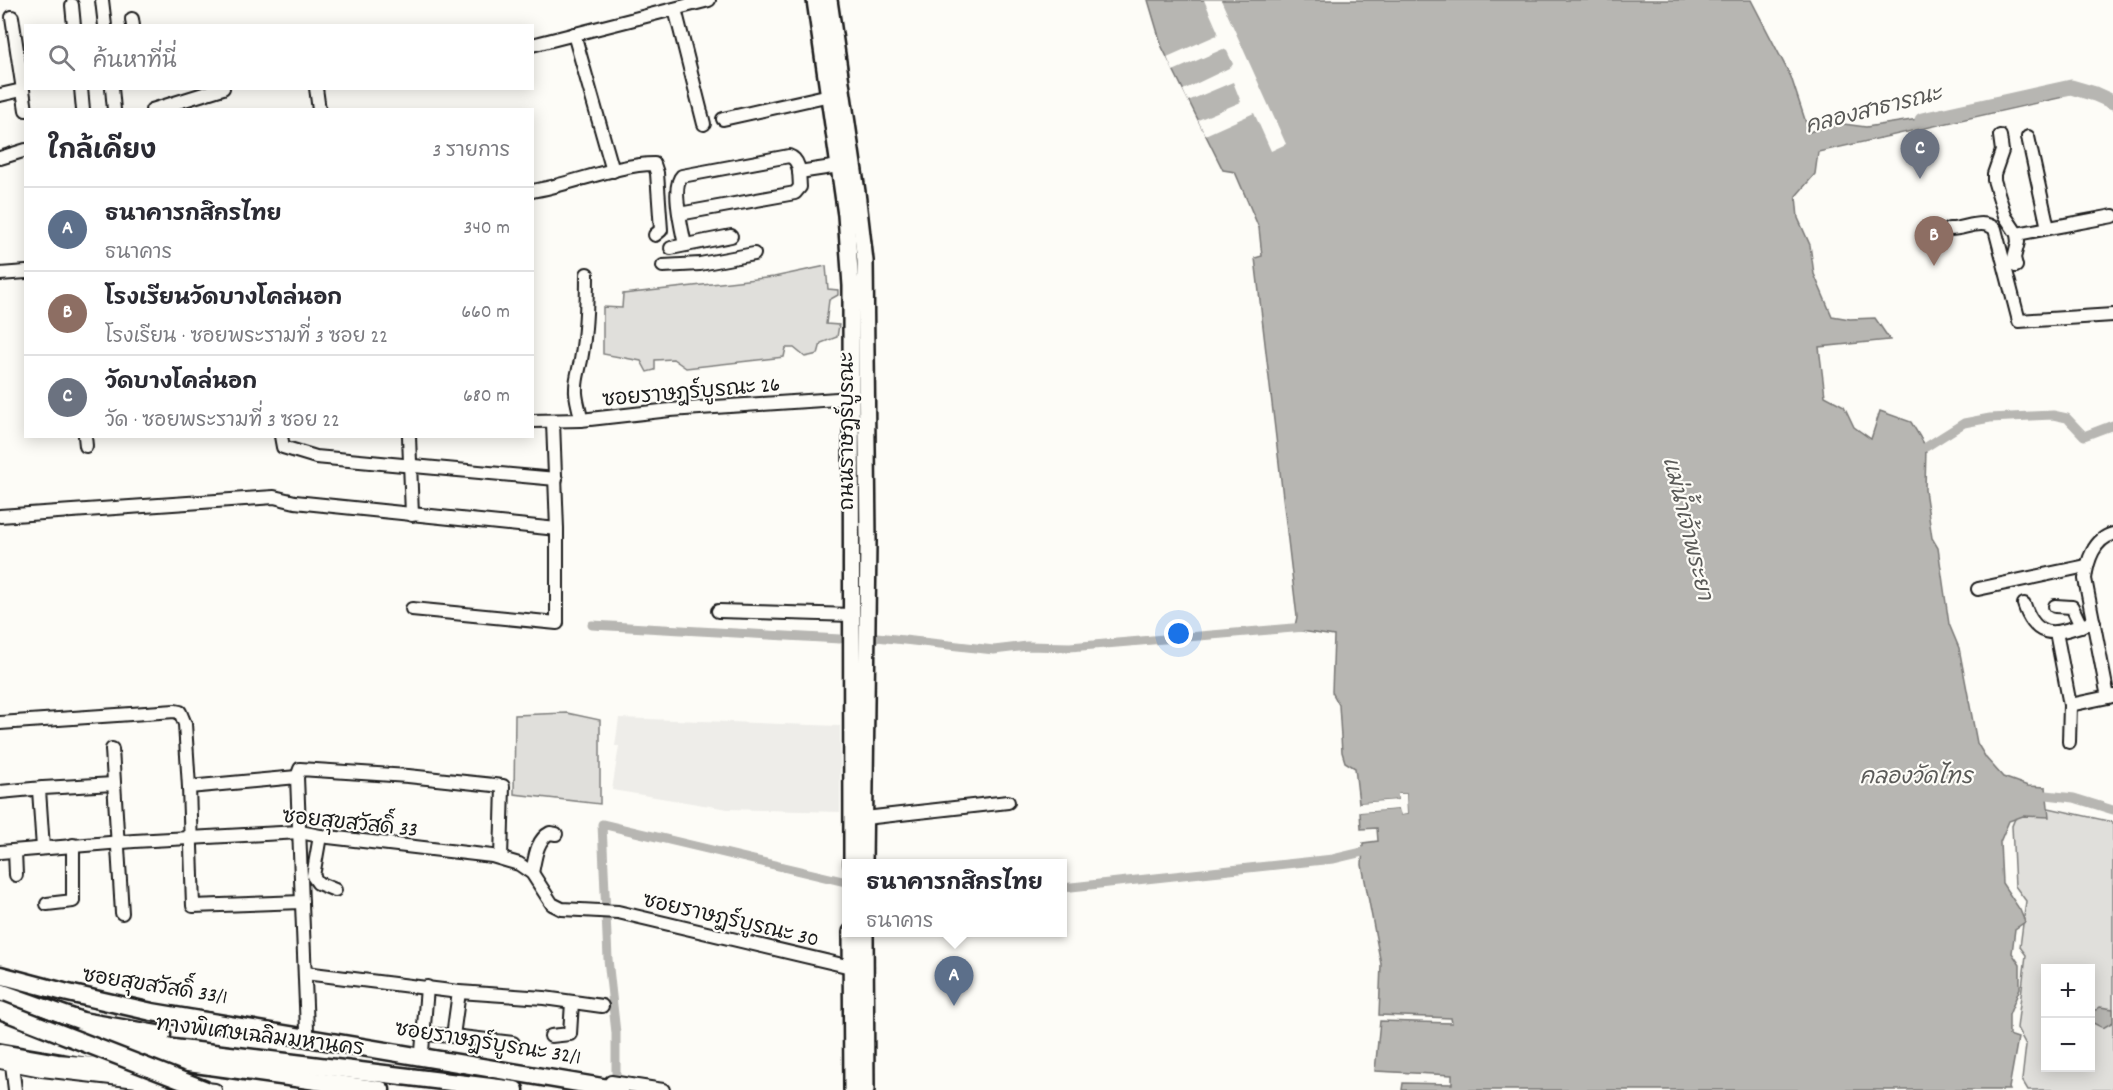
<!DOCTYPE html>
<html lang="th">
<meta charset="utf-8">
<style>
body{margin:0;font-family:Dekko,"Playpen Sans Thai",sans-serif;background:#f2f2f3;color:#2b2b33}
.controls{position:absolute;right:18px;bottom:18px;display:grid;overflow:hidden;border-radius:0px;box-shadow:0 3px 15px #0003}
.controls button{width:54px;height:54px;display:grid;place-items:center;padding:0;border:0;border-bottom:2px solid #e1e1e2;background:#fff;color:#2b2b33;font:30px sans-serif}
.you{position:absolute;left:1179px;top:634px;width:21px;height:21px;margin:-15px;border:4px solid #fff;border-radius:50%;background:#1a73e8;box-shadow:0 0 0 9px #1a73e833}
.badge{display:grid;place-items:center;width:39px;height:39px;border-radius:50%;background:#b45309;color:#fff;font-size:20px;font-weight:700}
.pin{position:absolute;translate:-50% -50px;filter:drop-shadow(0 2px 3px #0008)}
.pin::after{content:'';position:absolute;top:32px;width:21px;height:18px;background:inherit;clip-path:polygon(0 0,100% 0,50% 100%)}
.popup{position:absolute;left:842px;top:859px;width:225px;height:78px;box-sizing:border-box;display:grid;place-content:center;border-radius:0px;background:#fff;filter:drop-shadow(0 2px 4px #0005);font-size:20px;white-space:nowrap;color:#7c7c81}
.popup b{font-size:22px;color:#2b2b33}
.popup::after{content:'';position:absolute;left:50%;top:100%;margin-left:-12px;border:12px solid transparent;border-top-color:#fff}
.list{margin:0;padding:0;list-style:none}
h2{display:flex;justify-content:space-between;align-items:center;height:78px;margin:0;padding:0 24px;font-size:26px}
h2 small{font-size:20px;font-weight:400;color:#7c7c81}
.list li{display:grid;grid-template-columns:39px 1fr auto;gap:18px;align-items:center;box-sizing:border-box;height:84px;padding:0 24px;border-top:2px solid #e1e1e2}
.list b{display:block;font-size:22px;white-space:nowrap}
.list p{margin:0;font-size:20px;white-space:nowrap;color:#7c7c81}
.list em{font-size:20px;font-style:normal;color:#7c7c81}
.icon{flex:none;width:33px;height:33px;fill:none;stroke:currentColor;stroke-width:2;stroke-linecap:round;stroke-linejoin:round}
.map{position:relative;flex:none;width:2113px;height:1090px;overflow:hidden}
.search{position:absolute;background:#fff;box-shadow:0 3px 15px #0003;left:24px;top:24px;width:510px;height:66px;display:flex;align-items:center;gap:15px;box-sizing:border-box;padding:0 21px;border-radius:0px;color:#7c7c81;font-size:22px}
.panel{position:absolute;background:#fff;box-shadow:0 3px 15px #0003;left:24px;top:108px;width:510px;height:330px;border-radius:0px}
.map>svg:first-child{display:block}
</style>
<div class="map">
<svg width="2113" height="1090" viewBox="0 0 2113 1090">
<rect width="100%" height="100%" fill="#fdfcf7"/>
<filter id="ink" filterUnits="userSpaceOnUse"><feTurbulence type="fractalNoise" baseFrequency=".0167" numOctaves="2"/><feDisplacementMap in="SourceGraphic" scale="12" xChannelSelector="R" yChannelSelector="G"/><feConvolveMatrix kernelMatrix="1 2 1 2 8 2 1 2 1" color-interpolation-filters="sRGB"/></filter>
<g filter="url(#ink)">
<path fill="#eeede9" d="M619,718L840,726V812L728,809L612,790L619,746H615Z"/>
<g fill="#e0dfdb" stroke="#7e7e7c" stroke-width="1.5" fill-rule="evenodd">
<path d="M826,266L828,289L838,290V295L829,300L826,324L839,325L837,337L821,343L818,354L805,357L794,348H786L784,357L686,368L673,359L655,360V370L647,372L641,361L603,354V307L622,308L623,294L774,277Z"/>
<path d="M567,713L600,720V804L514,794L515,715Z"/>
<path d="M2044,807L2113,822V1090H2028L2022,1080L2026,1045L2017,1028L2026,955L2020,947L2026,901L2015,886L2012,826L2016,816ZM2046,968H2090V1068H2046Z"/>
</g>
<g fill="#b7b6b2" stroke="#797876" stroke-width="1.5">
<path d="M1148,0H1751L1791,77L1809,132L1836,123L1866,127L2063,97L1818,152L1815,174L1796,196L1798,218L1810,245L1814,274L1832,316L1850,319L1875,318L1890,340L1819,347L1825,396L1844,406L1854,427L1871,439L1880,411L1911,422L1926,447L1925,490L1932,538L1938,548L1949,624L1959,648L1977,743L1986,758L2003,777L2028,786L2046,787L2049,817L2023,816L2009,821L2000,842L2002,883L2020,910L2025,922L2015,929L2012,953L2020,965V988L2009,1015V1035L2018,1038L2009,1088L2010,1090H1402L1403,1083L1452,1084V1075L1375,1071L1380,1021L1452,1023L1451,1018L1379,1015L1381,964L1362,865L1363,843L1378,841L1377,828L1361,829L1360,812L1400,809L1401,815L1407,814L1406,794H1399L1398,800L1359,803L1355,768L1345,762L1342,752L1339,705L1332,692L1334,636L1294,630L1297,617L1255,258L1262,256L1259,228L1235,172L1223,170L1162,47Z"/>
<path d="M2100,1007L2113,1009V1022L2103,1028L2091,1022V1009L2096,1010Z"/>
</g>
<g fill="#fdfcf7">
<path d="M1204,0H1221L1286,144L1271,151L1254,113L1205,135L1198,120L1241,102L1233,82L1188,101L1183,90L1231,67L1233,64L1227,51L1223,49L1173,71L1167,57L1217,35L1218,32Z"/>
<path d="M1398,794H1406L1407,814L1401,815L1399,809L1360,812V809L1400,806L1404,811L1403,797L1399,803L1359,806V803L1398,800Z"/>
</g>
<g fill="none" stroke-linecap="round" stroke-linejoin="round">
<g stroke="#b7b6b2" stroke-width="9">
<path d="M1926,447L1964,423L1990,418L2053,415L2067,418L2084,436L2113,425"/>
<path d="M592,625L840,639"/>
<path d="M877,637L994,650L1027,646L1070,647L1305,627"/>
<path d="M2037,794L2074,798L2113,810"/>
<path d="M1062,888L1333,859L1375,849"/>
<path d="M616,1074V1033L608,959L602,824L846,882"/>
</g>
<path stroke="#b7b6b2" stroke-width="15" d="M1922,120L2071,87L2095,94L2113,102"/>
<g stroke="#1c1c1c" stroke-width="16">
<g id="minor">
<path d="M102,0L105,26"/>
<path d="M72,5L74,26"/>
<path d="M675,9L704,124"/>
<path d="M12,17L26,110"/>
<path d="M132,19L133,26"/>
<path d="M574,34L613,171"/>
<path d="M532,45L709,0"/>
<path d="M81,88L83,110"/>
<path d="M112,88L114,110"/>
<path d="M316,88L319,110"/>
<path d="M0,95L22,90"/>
<path d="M152,110L223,88"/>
<path d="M723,119L830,95"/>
<path d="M2000,136L2002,151L1994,174V180L2005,216L2017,234L2018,242L2014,258L2016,266"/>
<path d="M2028,137L2048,228"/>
<path d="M0,158L26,150"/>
<path d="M799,172L839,166"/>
<path d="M532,191C570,185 618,164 654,164L657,173L661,230L655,235"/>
<path d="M679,214L795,193L800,187C799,176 801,160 789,156L682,176C671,186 682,230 685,245"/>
<path d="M1949,229C1964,230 1982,217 1995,229L2019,321L2113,315"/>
<path d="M2017,234L2113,216"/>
<path d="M671,248L731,236"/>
<path d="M663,266L700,264L754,254"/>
<path d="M0,274L26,272"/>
<path d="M581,420C580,409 575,399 576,388C576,378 579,370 581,360C586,332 587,302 587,274"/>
<path d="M532,421L581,420L670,410L852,398"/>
<path d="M85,436L86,446"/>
<path d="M281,436L283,447L316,457L556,479"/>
<path d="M409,436L412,515"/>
<path d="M0,516L274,497L295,502L557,529"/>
<path d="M1978,589L2086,566"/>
<path d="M2024,604C2038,646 2060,631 2094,622"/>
<path d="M2055,606L2072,607L2081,626"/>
<path d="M412,609L557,623V529L553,422"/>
<path d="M718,611L852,615"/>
<path d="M2056,632L2070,705L2069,742"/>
<path d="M2108,697L2085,579C2087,561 2094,539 2113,534"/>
<path d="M2070,705L2113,696"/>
<path d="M0,723L175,711L180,712L185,724L189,787L193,906L302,902"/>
<path d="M112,749L122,913"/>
<path d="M189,787L297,777"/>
<path d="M0,792L43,788"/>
<path d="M865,818L1008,802"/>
<path d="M320,836L313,876L318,883L335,890"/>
<path d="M43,848L39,790L43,788L114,784"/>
<path d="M15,851L16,875"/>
<path d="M0,852L134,841L300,832L320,836L492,856L519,864L532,873L552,904L562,909L618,912L851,967"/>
<path d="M532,873C535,859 536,840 550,833L556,834"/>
<path d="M47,904L73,901V845"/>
<path d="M305,973L459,992L544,998L602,1006"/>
<path d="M459,992L453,1036L513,1043"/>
<path d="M307,1030L297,777L300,769L408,776L503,786L501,858"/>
<path d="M424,1034L453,1036"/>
<path d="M551,1036L570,1034L572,1002"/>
<path d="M422,1052L427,987"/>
<path d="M0,1062L42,1070L215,1090"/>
<path d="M12,1064L15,1090"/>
<path d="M611,1082L663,1090"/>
</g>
</g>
<g stroke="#1c1c1c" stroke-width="20">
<g id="major">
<path d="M815,0L846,215L851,286L852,864"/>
<path d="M829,0L857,192L865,261L868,541L864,864"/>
<path d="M851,932L852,1090"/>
<path d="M865,932L866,1090"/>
</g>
</g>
<g stroke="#1c1c1c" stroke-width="21">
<g id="highway">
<path d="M0,975L64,992L152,1012L620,1090"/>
<path d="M0,992L82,1021L162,1035"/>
<path d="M0,1022L38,1029"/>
<path d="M0,1034L95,1050"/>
<path d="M76,1036L515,1090"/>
<path d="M0,1053L57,1063L148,1070"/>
<path d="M123,1054L381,1090"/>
</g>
</g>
<use href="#minor" stroke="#fdfcf7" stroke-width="12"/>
<use href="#major" stroke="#fdfcf7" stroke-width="15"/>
<use href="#highway" stroke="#fdfcf7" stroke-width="16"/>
<g stroke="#1c1c1c" stroke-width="21" stroke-linecap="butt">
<path id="highway-bridge" d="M0,1010L206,1090"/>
</g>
<use href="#highway-bridge" stroke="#fdfcf7" stroke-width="16"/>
</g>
</g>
<g text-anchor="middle" stroke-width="4.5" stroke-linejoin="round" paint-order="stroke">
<g font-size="21" fill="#1c1c1c" stroke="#fdfcf7">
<text transform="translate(691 391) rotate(-5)" y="7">ซอยราษฎร์บูรณะ 26</text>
<text transform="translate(846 431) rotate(-90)" y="7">ถนนราษฎร์บูรณะ</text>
<text transform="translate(350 822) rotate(6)" y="7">ซอยสุขสวัสดิ์ 33</text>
<text transform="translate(731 919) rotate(13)" y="7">ซอยราษฎร์บูรณะ 30</text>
<text transform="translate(155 985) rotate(9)" y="7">ซอยสุขสวัสดิ์ 33/1</text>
<text transform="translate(260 1035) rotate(7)" y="7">ทางพิเศษเฉลิมมหานคร</text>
<text transform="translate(488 1042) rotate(9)" y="7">ซอยราษฎร์บูรณะ 32/1</text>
</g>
<g font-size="22" font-style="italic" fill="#5a5a58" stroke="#fdfcf7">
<text transform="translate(1873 108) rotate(-14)" y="8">คลองสาธารณะ</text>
<text transform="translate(1689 528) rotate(76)" y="8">แม่น้ำเจ้าพระยา</text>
<text x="1916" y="783">คลองวัดไทร</text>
</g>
</g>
</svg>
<div class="controls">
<button>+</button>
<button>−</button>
</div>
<div class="you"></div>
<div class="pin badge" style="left:954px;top:1006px;background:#5c6f8a">A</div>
<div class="popup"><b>ธนาคารกสิกรไทย</b>ธนาคาร</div>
<div class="pin badge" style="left:1934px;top:266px;background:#8d6e63">B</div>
<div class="pin badge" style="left:1920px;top:179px;background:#6b7280">C</div>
<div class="search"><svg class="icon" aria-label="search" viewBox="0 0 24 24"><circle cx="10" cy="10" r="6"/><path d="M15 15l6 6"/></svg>ค้นหาที่นี่</div>
<section class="panel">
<h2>ใกล้เคียง<small>3 รายการ</small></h2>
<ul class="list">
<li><span class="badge" style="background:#5c6f8a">A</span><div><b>ธนาคารกสิกรไทย</b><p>ธนาคาร</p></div><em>340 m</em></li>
<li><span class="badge" style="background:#8d6e63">B</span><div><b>โรงเรียนวัดบางโคล่นอก</b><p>โรงเรียน · ซอยพระรามที่ 3 ซอย 22</p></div><em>660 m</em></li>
<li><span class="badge" style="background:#6b7280">C</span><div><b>วัดบางโคล่นอก</b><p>วัด · ซอยพระรามที่ 3 ซอย 22</p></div><em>680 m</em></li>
</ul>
</section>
</div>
